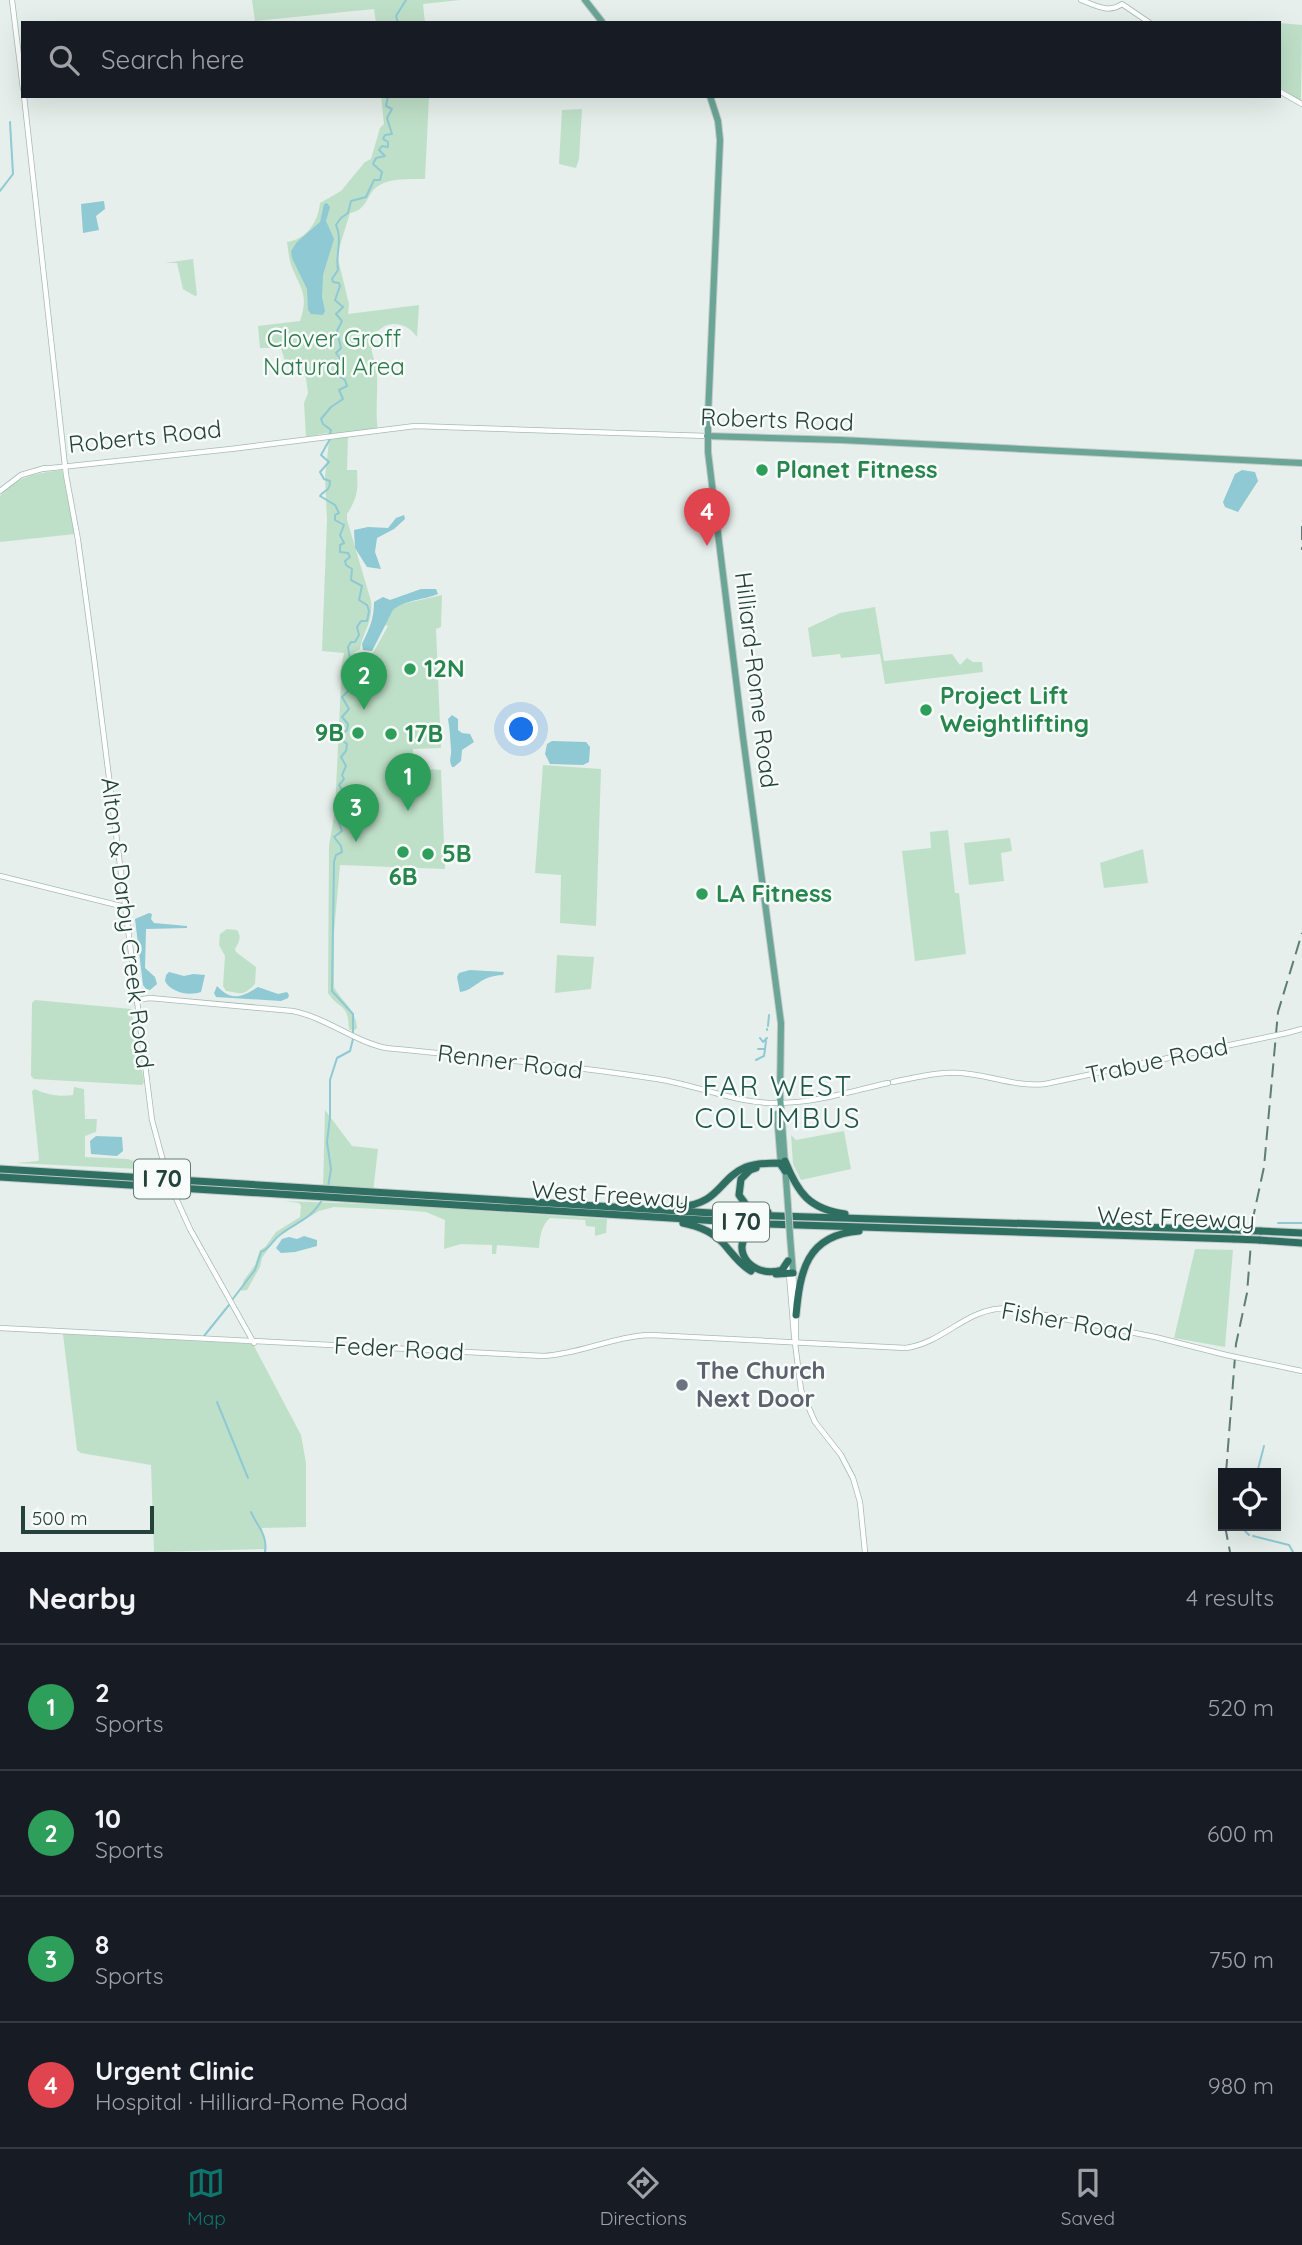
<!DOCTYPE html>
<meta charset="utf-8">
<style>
body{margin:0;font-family:Quicksand,sans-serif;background:#242831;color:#f1f3f6}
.controls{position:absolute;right:21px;bottom:21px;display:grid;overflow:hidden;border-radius:0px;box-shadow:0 7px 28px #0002}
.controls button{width:63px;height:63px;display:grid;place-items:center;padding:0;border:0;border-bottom:2px solid #363941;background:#171b24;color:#f1f3f6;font:35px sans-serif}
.scale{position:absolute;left:21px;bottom:18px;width:133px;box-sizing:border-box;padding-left:7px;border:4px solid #24423a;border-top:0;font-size:19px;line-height:24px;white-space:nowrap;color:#24423a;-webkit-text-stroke:5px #f7fbf9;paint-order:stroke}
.you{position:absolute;left:522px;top:730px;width:24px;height:24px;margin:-18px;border:5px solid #fff;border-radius:50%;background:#1a73e8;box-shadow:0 0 0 10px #1a73e833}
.badge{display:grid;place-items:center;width:46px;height:46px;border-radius:50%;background:#0f766e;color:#fff;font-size:23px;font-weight:700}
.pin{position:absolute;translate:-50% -58px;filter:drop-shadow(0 2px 4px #0008)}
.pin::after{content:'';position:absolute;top:37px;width:24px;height:21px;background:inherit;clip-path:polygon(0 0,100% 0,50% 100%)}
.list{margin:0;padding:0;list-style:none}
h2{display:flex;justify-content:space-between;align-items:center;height:91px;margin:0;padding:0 28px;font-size:30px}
h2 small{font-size:23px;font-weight:400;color:#9ea1a6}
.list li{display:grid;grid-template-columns:46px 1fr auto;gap:21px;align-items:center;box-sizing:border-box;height:126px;padding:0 28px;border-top:2px solid #363941}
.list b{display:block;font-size:26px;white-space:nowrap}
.list p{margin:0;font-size:23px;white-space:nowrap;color:#9ea1a6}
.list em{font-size:23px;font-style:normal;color:#9ea1a6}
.icon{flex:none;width:38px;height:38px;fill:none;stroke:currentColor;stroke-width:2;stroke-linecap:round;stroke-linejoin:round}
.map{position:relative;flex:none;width:1302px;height:1552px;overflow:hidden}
.search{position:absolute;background:#171b24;box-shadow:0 7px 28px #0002;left:21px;right:21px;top:21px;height:77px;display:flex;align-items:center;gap:18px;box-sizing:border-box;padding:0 24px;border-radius:0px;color:#9ea1a6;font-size:26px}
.sheet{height:595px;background:#171b24}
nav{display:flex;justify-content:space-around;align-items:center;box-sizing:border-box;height:98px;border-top:2px solid #363941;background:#171b24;font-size:19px;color:#9ea1a6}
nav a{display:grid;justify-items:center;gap:4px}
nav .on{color:#0f766e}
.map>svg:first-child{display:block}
</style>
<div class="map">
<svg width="1302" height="1552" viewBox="0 0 1302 1552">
<rect width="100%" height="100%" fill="#e6efeb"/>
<g fill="#bfe0c8">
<path d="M252,0H461L423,4L425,23H376L374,9L255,21Z"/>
<path d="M1279,23L1302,25L1301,101L1279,87Z"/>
<path d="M381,96H429L425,179C411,179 389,178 378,186C366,194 368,210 350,213L337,255L349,304L348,314L419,305L417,337C411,329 404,324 394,324C388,324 384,326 379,330C363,342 377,360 377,376C378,394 375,412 378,431L348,435L347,470H357C358,490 358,497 347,514V520L371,601C373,623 364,629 360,649L353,653H373L388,626L385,625L393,610L398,605L442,595L441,627L436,629L441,748L413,749L412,768L441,770L445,869L340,865L334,932V987C342,1002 356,1010 357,1028L353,1031L349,1029C348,1002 340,1011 328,993L329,846L335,810L341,683L340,673L344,653L322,651L327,519L325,477L329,441L332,437H328L327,433L306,437L304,403L308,393L306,378L303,373L285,361L281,348H260L258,326L300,321C309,294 301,290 291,265C289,258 288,250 287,242C307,239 318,222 320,203L341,191L365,162L371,159L380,128L384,124Z"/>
<path d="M582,109L579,159L576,168L559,164L562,110Z"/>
<path d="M193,259L197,295L195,296L183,289L177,263H165Z"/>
<path d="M62,470L75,534L0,542V496C16,476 38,473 62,470Z"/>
<path d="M875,607L884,661L952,654L960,665L967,658L973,662H982L983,672L885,684L880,654L841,658L840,654L812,657L808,628L840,613Z"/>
<path d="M543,765L601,769L596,926L560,923L561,875L535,873Z"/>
<path d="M948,830L955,893H959L966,954L915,961L902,851L931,848L930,832Z"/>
<path d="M1010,838L1012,851L1001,853L1004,881L969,885L964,843Z"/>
<path d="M1143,849L1148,883L1104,888L1100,863Z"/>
<path d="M227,929L237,930C242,937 239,942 235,949L236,952L256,967L255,984C242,997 242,993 226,991L223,986L225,956L219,945L220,934Z"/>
<path d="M557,955L594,957L591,989L555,993Z"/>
<path d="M35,1000L131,1009L144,1082L142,1085L34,1079L31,1076L32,1003Z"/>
<path d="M74,1087L84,1089L85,1119H97L96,1132L85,1136V1157L128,1159L158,1170L16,1163L38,1161L39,1159L32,1091L35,1089C46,1095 61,1097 73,1095Z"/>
<path d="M325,1110L352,1146L378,1149L373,1192L323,1189Z"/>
<path d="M844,1131L851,1169L801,1180L793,1164L791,1135L796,1140Z"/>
<path d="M284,1201L394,1205L607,1219L606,1233L595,1236V1227L586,1226L585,1220L550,1218C541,1226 540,1236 539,1248L497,1245L496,1254H492V1245L461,1244L444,1249L445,1220L426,1212L402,1210L334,1207L319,1211L277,1236L262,1258L260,1267L247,1290L241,1291L244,1280L255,1265L260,1250L265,1247L276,1232L300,1217L301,1206L299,1203Z"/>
<path d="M1195,1249L1233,1250L1225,1347L1174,1338Z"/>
<path d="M63,1334L253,1344L301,1435L306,1463V1527L262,1528L266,1549L154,1552L151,1465L81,1453L77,1450Z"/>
</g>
<g fill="#8ec9d4">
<path d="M104,201L105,209L96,216L99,230L83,233L81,204Z"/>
<path d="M327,203L330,207L326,221L334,239L323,275L322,297L325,311L323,315L311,314L308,310L307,289L292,258L291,251L297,242L320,222L324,204Z"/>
<path d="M1242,470L1255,472L1258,481L1238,512L1225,507L1223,502L1235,474Z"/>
<path d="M404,515L405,519L394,529L377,538L375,552L381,569L367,567L355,548L354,530L368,527L388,528L396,518Z"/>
<path d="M421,589H436L438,594C424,600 404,600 393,610L372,651L363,650L362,644C369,629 374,620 374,602L383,597L390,600Z"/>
<path d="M452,715L458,719V730L462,733L470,734L474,742L462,750L461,761L454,767H452C448,759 452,757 451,749C450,739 450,729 448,719Z"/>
<path d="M552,741L586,742L590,747L589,762L583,765L550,764L545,754L547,744Z"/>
<path d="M149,913L152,914L151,919L154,923L187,926V928L146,929L145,968L155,977L157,984L150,990L146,989L143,985L135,919Z"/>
<path d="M470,970L504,972L503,975C478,976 476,990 460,992L457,977L459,973Z"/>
<path d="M169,972L184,976L193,974L205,975L201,992C190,996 171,993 165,981L166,975Z"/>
<path d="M217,986C232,1002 242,997 258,987L278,994L287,992L289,995L288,998L281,1001L216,997L214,993Z"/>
<path d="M96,1136L122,1137L123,1151L117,1156L91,1154L90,1141Z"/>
<path d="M304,1236L317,1240V1246L295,1252L281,1253L276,1248L282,1239L289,1237L297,1239Z"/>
</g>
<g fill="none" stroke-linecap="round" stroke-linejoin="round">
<g stroke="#8ec9d4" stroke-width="2">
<path d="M398,23L396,16L406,0"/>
<path d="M0,191L13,174L10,122"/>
<path d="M330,434L331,430L323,424L321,419L331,407L343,399L339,390L347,386L345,380L338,375V368L342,361L336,353L341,348L337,331L342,321L336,314L343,307L335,300L340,286L339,283L333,282L332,279L338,270C335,254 343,241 336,225L341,218L348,213L351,201L366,197L374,180H380L382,172L373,164L376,158L385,156L379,150L382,146L388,147V142L383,139L385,135L392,134L387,118L392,109L386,106L388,96"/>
<path d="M330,439L321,455L329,462L320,472L324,479L330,481C330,492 325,489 320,496L335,505L339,513L335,515V520L344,525L340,535L344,543L340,545V552L348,553L350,557L345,561L346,565L352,569L351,580L362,586L359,600L367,605L369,611L367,621H361L357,627L359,635L355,642H351L348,647L351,665L344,674V681L350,685L351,688L342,697L349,709L342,717L348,724L347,730L341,736L343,741L347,744L346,751L341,757L346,766L342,775L344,779L339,785L343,791L339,798L343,808L337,818L342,831L334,837L341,846L342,852L336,855L334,862L332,991L353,1014V1033"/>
<path d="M768,1026L769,1015"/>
<path d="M767,1030V1029"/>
<path d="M760,1038L763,1042L767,1038"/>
<path d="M758,1049H765L766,1041"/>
<path d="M756,1060L764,1056L765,1049"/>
<path d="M328,1187L331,1169L327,1142L330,1117V1080L337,1058L350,1051L353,1039"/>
<path d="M1278,1223H1302"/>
<path d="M232,1300L255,1270L261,1252C271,1248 272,1240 281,1234C298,1221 312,1219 323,1198"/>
<path d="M204,1336L229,1305"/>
<path d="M217,1402L248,1478"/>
<path d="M1257,1473L1264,1446"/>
<path d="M251,1512C257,1526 268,1535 265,1552"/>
<path d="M1245,1526V1531L1249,1535"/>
<path d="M1253,1536L1289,1545L1293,1552"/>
</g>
<g stroke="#a4bbb3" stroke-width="6">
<g id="secondary">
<path d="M12,0L23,89"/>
<path d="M1081,0C1095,5 1108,14 1122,4L1150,23"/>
<path d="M1279,91L1302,104"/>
<path d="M24,96L66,475L78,540L94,658L152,1120L166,1172"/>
<path d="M42,469L231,449L415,426L707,436"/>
<path d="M0,491L21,475L45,468"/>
<path d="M0,876L125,907"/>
<path d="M136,1000L150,998L293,1011C327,1018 353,1041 386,1048C477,1057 568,1065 657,1079C698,1085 736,1104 778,1103C815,1103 852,1091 888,1083"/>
<path d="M1287,1033L1302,1029"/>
<path d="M893,1082C919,1077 943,1070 969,1074C995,1077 1019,1087 1045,1084L1249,1041"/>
<path d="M175,1196L190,1229L254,1343"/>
<path d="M788,1262L794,1335L801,1390L815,1422L841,1455L853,1478L860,1502L865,1552"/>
<path d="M793,1273L795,1300"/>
<path d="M796,1315V1341"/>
<path d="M0,1328L544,1356C580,1354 614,1336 651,1335L906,1348C948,1341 964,1308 1009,1308L1155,1337L1226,1355"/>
<path d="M1240,1358L1302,1371"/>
</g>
</g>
<g stroke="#c2cac8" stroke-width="8">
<g id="primary">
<path d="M585,0L603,23"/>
<path d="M710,96L718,121L720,140L708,416V452L743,737L781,1023L780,1095L788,1206"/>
<path d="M707,436L841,440L1302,463"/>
<path d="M777,1114L781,1166"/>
<path d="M790,1236L793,1273"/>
</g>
</g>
<g stroke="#c2cac8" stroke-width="9">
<g id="motorway">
<path d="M785,1161C798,1193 809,1209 845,1214"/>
<path d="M756,1168L750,1170L741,1179L739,1195L747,1206L768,1212"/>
<path d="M0,1169L744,1215L1234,1230"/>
<path d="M0,1177L768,1224L1234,1239"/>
<path d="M679,1207C720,1204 718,1179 746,1167C757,1163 769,1163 780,1163L785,1171"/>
<path d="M683,1223C698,1226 712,1231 723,1243C732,1253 739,1264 751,1271"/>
<path d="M766,1227C724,1232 742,1281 782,1270L788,1261"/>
<path d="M1260,1231L1302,1233"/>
<path d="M1259,1240L1302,1243"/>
<path d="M776,1274L793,1273"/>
<path d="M796,1315C800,1272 806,1235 859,1231"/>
</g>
</g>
<use href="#secondary" stroke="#fff" stroke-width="4.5"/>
<use href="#primary" stroke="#6aa596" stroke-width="6"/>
<use href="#motorway" stroke="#2f6f62" stroke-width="7"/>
<g stroke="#5f7d75" stroke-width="2" stroke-dasharray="14 7" stroke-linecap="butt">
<path d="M1302,526V550"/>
<path d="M1226,1473L1236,1344L1247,1293L1253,1218L1264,1167L1278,1012L1302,933"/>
<path d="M1225,1526L1230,1552"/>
</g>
<g stroke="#a4bbb3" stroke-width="6" stroke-linecap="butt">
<g id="secondary-bridge">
<path d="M1249,1041L1287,1033"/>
<path d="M166,1172L175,1196"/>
<path d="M1226,1355L1240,1358"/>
</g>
</g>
<g stroke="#c2cac8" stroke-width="8" stroke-linecap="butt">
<path id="primary-bridge" d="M788,1206L790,1236"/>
</g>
<g stroke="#c2cac8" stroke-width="9" stroke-linecap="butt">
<g id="motorway-bridge">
<path d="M1234,1230L1260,1231"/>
<path d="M1234,1239L1259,1240"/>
</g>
</g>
<use href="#secondary-bridge" stroke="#fff" stroke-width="4.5"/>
<use href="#primary-bridge" stroke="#6aa596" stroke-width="6"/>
<use href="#motorway-bridge" stroke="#2f6f62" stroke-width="7"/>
</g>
<g fill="#2e9e5b" stroke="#f7fbf9" stroke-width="2.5">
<circle cx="762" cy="470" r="7"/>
<circle cx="410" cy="669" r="7"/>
<circle cx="926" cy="710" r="7"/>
<circle cx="358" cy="733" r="7"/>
<circle cx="391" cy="734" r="7"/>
<circle cx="403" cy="852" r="7"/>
<circle cx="428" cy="854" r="7"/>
<circle cx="702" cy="894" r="7"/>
</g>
<circle fill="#6b7280" stroke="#f7fbf9" stroke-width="2.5" cx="682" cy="1385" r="7"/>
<g text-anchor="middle" stroke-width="5" stroke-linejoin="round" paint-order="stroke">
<g fill="#f7fbf9" stroke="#637a73" stroke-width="2">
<rect x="134" y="1159.5" width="56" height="39" rx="5"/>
<rect x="713" y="1202.5" width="56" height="39" rx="5"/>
</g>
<g font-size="23" font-weight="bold" fill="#24423a">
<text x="162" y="1187">I 70</text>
<text x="741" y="1230">I 70</text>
</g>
<g font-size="24" fill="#2d7a4b" stroke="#f7fbf9">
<text x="334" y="347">Clover Groff<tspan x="334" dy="28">Natural Area</tspan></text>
</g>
<g font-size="24" fill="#24423a" stroke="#f7fbf9">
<text transform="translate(777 420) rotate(2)" y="8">Roberts Road</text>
<text transform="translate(145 437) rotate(-6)" y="8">Roberts Road</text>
<text transform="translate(756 680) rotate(83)" y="8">Hilliard-Rome Road</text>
<text transform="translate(127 923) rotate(83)" y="8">Alton &amp; Darby Creek Road</text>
<text transform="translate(1157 1061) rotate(-12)" y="8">Trabue Road</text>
<text transform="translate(510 1062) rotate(7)" y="8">Renner Road</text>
<text transform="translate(610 1195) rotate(4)" y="8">West Freeway</text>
<text transform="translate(1176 1218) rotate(2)" y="8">West Freeway</text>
<text transform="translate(1067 1322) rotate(10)" y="8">Fisher Road</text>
<text transform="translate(399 1349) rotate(3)" y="8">Feder Road</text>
</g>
<g font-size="24" font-weight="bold" fill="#27864d" stroke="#f7fbf9" text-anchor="start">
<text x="776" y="478">Planet Fitness</text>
<text x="424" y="677">12N</text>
<text x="940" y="704">Project Lift<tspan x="940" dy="28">Weightlifting</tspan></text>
<text x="344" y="741" text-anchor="end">9B</text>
<text x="405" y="742">17B</text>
<text x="442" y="862">5B</text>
<text x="403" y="885" text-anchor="middle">6B</text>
<text x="716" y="902">LA Fitness</text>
</g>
<g font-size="24" font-weight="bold" fill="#5b616d" stroke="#f7fbf9" text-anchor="start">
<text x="696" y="1379">The Church<tspan x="696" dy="28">Next Door</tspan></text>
</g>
<g font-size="28" letter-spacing="2" fill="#1f5548" stroke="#f7fbf9">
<text x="778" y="1096">FAR WEST<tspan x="778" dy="32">COLUMBUS</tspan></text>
</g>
</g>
</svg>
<div class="controls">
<button><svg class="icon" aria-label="locate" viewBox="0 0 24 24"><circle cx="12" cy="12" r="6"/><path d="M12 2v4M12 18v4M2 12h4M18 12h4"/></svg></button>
</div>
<div class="scale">500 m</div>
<div class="you"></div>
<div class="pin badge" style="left:408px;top:811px;background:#2e9e5b">1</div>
<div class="pin badge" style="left:364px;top:710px;background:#2e9e5b">2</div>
<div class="pin badge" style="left:356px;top:842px;background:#2e9e5b">3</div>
<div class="pin badge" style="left:707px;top:546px;background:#e0444e">4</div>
<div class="search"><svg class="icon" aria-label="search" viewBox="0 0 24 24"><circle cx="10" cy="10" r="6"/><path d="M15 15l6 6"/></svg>Search here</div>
</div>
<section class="sheet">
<h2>Nearby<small>4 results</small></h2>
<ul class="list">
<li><span class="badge" style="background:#2e9e5b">1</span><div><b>2</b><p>Sports</p></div><em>520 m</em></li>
<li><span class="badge" style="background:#2e9e5b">2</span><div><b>10</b><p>Sports</p></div><em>600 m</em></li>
<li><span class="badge" style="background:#2e9e5b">3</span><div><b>8</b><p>Sports</p></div><em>750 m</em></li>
<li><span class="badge" style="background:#e0444e">4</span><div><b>Urgent Clinic</b><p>Hospital · Hilliard-Rome Road</p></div><em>980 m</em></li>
</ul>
</section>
<nav>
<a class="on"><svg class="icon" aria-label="map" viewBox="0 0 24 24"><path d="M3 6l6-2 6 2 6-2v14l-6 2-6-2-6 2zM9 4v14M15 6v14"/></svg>Map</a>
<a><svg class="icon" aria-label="directions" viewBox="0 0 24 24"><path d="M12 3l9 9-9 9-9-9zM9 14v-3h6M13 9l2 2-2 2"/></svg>Directions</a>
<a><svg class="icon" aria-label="saved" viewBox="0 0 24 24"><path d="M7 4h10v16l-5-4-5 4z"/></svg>Saved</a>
</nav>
